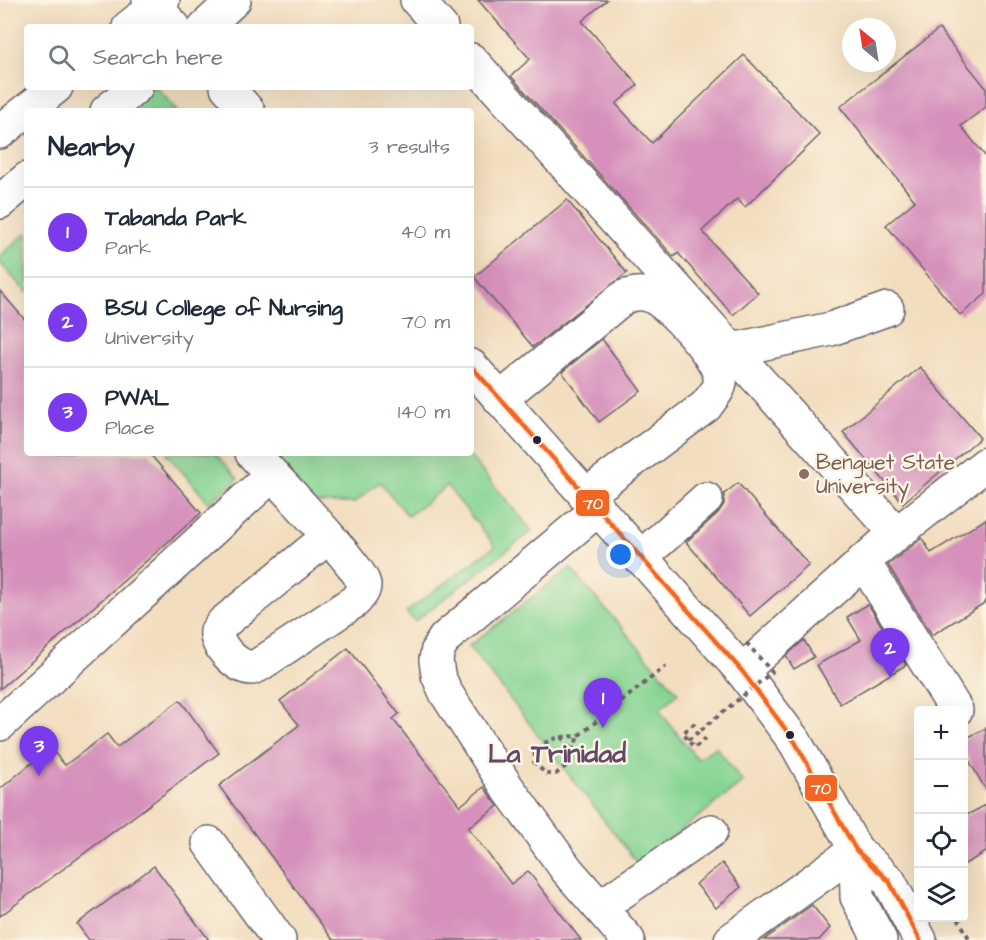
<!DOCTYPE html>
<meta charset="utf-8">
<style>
body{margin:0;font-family:"Architects Daughter",sans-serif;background:#f2f2f3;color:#1f2937}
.controls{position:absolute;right:18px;bottom:18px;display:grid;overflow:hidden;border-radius:6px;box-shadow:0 6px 24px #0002}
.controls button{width:54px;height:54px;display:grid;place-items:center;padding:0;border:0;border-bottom:2px solid #e0e1e3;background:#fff;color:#1f2937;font:30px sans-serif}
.compass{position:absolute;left:842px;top:18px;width:54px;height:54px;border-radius:50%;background:#fff;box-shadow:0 6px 24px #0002;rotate:330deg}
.you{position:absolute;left:621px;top:555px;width:21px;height:21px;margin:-15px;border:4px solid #fff;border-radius:50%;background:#1a73e8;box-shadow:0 0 0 9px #1a73e833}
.badge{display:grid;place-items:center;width:39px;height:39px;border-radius:50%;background:#7c3aed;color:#fff;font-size:20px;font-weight:700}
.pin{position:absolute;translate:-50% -50px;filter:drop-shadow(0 2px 3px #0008)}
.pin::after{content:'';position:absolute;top:32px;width:21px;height:18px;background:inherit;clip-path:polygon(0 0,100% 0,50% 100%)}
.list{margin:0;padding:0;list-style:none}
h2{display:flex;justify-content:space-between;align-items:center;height:78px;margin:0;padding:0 24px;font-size:26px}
h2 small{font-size:20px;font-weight:400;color:#747a83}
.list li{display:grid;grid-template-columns:39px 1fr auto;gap:18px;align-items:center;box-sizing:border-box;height:90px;padding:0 24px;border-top:2px solid #e0e1e3}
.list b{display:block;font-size:22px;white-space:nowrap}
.list p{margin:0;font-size:20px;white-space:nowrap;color:#747a83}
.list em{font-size:20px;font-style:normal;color:#747a83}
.icon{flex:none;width:33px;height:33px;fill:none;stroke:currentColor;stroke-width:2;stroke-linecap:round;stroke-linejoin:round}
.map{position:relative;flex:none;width:986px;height:940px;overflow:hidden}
.search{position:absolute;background:#fff;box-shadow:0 6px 24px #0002;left:24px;top:24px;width:450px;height:66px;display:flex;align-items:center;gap:15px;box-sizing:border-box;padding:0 21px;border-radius:6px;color:#747a83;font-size:22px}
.panel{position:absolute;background:#fff;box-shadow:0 6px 24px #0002;left:24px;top:108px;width:450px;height:348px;border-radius:6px}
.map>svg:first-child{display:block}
</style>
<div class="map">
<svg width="986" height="940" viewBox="0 0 986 940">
<rect width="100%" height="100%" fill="#fcf5e5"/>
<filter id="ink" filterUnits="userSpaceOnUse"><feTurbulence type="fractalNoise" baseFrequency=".0167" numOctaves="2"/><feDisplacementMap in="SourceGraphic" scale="12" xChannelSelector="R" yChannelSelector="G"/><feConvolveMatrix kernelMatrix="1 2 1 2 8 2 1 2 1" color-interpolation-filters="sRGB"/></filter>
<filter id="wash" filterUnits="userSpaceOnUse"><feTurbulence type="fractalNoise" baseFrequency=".008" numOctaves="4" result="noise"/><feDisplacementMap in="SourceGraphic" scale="24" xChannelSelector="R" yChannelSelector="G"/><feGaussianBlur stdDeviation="1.35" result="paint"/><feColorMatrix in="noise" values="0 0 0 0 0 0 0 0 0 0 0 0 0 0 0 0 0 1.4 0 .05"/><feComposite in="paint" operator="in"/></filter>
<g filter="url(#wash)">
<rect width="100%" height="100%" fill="#f2ddbe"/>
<g fill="#85d493" stroke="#547b67" stroke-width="1.5">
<path d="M153,87H157L177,111H126Z"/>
<path d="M26,233L27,234V293L0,263V256Z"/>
<path d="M166,453H215L238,479L209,503Z"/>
<path d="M271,453H467L532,531L415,621L406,612L495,546L447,486L408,516L380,482L354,503H314Z"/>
<path d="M570,568L678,693L659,710L697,759L716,747L743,782L638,864L469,646Z"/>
</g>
<g id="blocks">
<g fill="#d590bb">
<path d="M478,0H607L582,21L638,85L616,104L652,143L744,55L820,135L745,207L737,199L702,231L758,293L733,315L678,253L674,257L511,76L530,59Z"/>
<path d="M939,29L986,88V107L961,126L986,157V294L960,315L886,225L915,201L840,107Z"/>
<path d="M567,200L627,273L533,347L474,277Z"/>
<path d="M0,291L27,322V453H149L201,513L0,689Z"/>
<path d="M602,339L641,391L599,422L562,372Z"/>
<path d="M920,367L980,438L903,503L843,432Z"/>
<path d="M738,483L809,565L750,616L686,542L718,513L724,504V494Z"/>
<path d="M986,519V602L932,635L888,565L922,538L931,553Z"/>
<path d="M868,604L906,665L840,704L817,665L861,640L847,617Z"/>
<path d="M804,640L814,657L794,669L786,656Z"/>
<path d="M348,648L399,714L393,719L460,806L484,787L498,806L468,828L511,884L528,871L581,940H333L219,786L299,725L280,701Z"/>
<path d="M180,700L219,753L0,916V789L50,748L65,765L107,734L117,747Z"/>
<path d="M986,728V790L963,750V740Z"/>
<path d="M986,805V852L963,865V817Z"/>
<path d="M722,863L741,887L716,908L696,884Z"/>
<path d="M154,866L209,940H89L77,924Z"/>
<path d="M812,905L830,928L819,940H764Z"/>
</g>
</g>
</g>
<g filter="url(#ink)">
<use href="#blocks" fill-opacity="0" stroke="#6b6369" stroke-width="1.5"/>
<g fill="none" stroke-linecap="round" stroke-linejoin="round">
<g stroke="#6b6369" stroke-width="36">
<g id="minor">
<path d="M417,0L441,27"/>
<path d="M129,27L163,0"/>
<path d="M205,27L234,0"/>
<path d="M471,60L896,533"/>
<path d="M107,111L136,87"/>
<path d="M0,132L56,87"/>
<path d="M0,202L27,179"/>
<path d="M732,350L831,329L887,309"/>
<path d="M500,399L624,297C633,294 641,292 651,296C669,303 718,357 720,377C722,388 712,397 706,406L585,496"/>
<path d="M252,453C269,471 364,570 364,585C364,592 359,596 355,601L259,665L252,668C237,668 215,645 217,631L223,623L328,537"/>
<path d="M597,510L445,638L438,649L436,660L438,675L446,693L507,787L567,870L628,940"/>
<path d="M640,558L706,499"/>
<path d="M863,561L956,710"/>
<path d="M742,671L881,546L986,464"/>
<path d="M0,724L272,475"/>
<path d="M209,843L279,940"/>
<path d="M600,907L711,831"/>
<path d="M731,940L856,850"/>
</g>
</g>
<g stroke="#6b6369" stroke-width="36">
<g id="highway">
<path d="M149,0L174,27"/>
<path d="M227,87L248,111"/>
<path d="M471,366L742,671L795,742L856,850L889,881L920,940"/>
<path d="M856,850L857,897L880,940"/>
</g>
</g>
<g stroke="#6b6369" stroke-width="4" stroke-dasharray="4.5 4.5" stroke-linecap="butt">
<path d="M695,723L683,733L694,748L706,738"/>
<path d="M561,737L573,751L571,762L556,774H546L534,762L535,751C550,737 558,737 578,736L666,666"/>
<path d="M688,740L701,730"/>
<path d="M573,751L578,736"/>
<path d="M958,918L970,940"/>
</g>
<use href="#minor" stroke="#fff" stroke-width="33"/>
<use href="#highway" stroke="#fff" stroke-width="33"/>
<path stroke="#6b6369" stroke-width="4" stroke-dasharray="4.5 4.5" stroke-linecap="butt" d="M701,730L772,672L744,640"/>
<g stroke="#fcf5e5" stroke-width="9">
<path id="bus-1" d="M471,366L742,671L795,742L856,850L889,881L920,940"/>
</g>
<use href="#bus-1" stroke="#f26522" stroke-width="4.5"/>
</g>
</g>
<g fill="#22223b" stroke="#fcf5e5" stroke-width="2">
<circle cx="537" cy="440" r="5"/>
<circle cx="790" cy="735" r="5"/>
</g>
<circle fill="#8d6e63" stroke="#fcf5e5" stroke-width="2" cx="804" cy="474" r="6"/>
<g text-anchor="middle" stroke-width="5" stroke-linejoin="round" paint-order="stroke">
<g font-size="21" fill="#785e54" stroke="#fcf5e5" text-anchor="start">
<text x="816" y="469">Benguet State<tspan x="816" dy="24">University</tspan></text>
</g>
<g font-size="27" font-weight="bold" fill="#614868" stroke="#fcf5e5">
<text x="557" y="762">La Trinidad</text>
</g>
</g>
<g stroke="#fcf5e5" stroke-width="2">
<rect x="575" y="489" width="35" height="28" rx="6" fill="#f26522"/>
<rect x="804" y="774" width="34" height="28" rx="6" fill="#f26522"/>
</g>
<g font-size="16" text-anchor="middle" font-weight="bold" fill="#fff">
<text x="593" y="509">70</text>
<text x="821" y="794">70</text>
</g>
</svg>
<div class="controls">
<button>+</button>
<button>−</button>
<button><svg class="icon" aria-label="locate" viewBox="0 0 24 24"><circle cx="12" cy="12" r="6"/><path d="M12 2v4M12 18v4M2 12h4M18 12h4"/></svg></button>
<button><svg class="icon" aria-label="layers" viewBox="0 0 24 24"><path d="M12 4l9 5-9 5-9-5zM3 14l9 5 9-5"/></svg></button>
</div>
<svg class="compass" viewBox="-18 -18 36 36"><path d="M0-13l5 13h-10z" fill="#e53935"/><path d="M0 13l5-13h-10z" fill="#747a83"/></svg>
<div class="you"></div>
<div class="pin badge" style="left:603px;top:728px">1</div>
<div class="pin badge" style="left:890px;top:678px">2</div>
<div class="pin badge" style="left:39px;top:776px">3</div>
<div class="search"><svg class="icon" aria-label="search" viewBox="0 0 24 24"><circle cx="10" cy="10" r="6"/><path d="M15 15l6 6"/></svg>Search here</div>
<section class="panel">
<h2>Nearby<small>3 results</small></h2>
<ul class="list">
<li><span class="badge">1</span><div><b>Tabanda Park</b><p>Park</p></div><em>40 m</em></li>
<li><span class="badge">2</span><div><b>BSU College of Nursing</b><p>University</p></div><em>70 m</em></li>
<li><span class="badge">3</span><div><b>PWAL</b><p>Place</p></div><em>140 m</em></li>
</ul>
</section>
</div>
